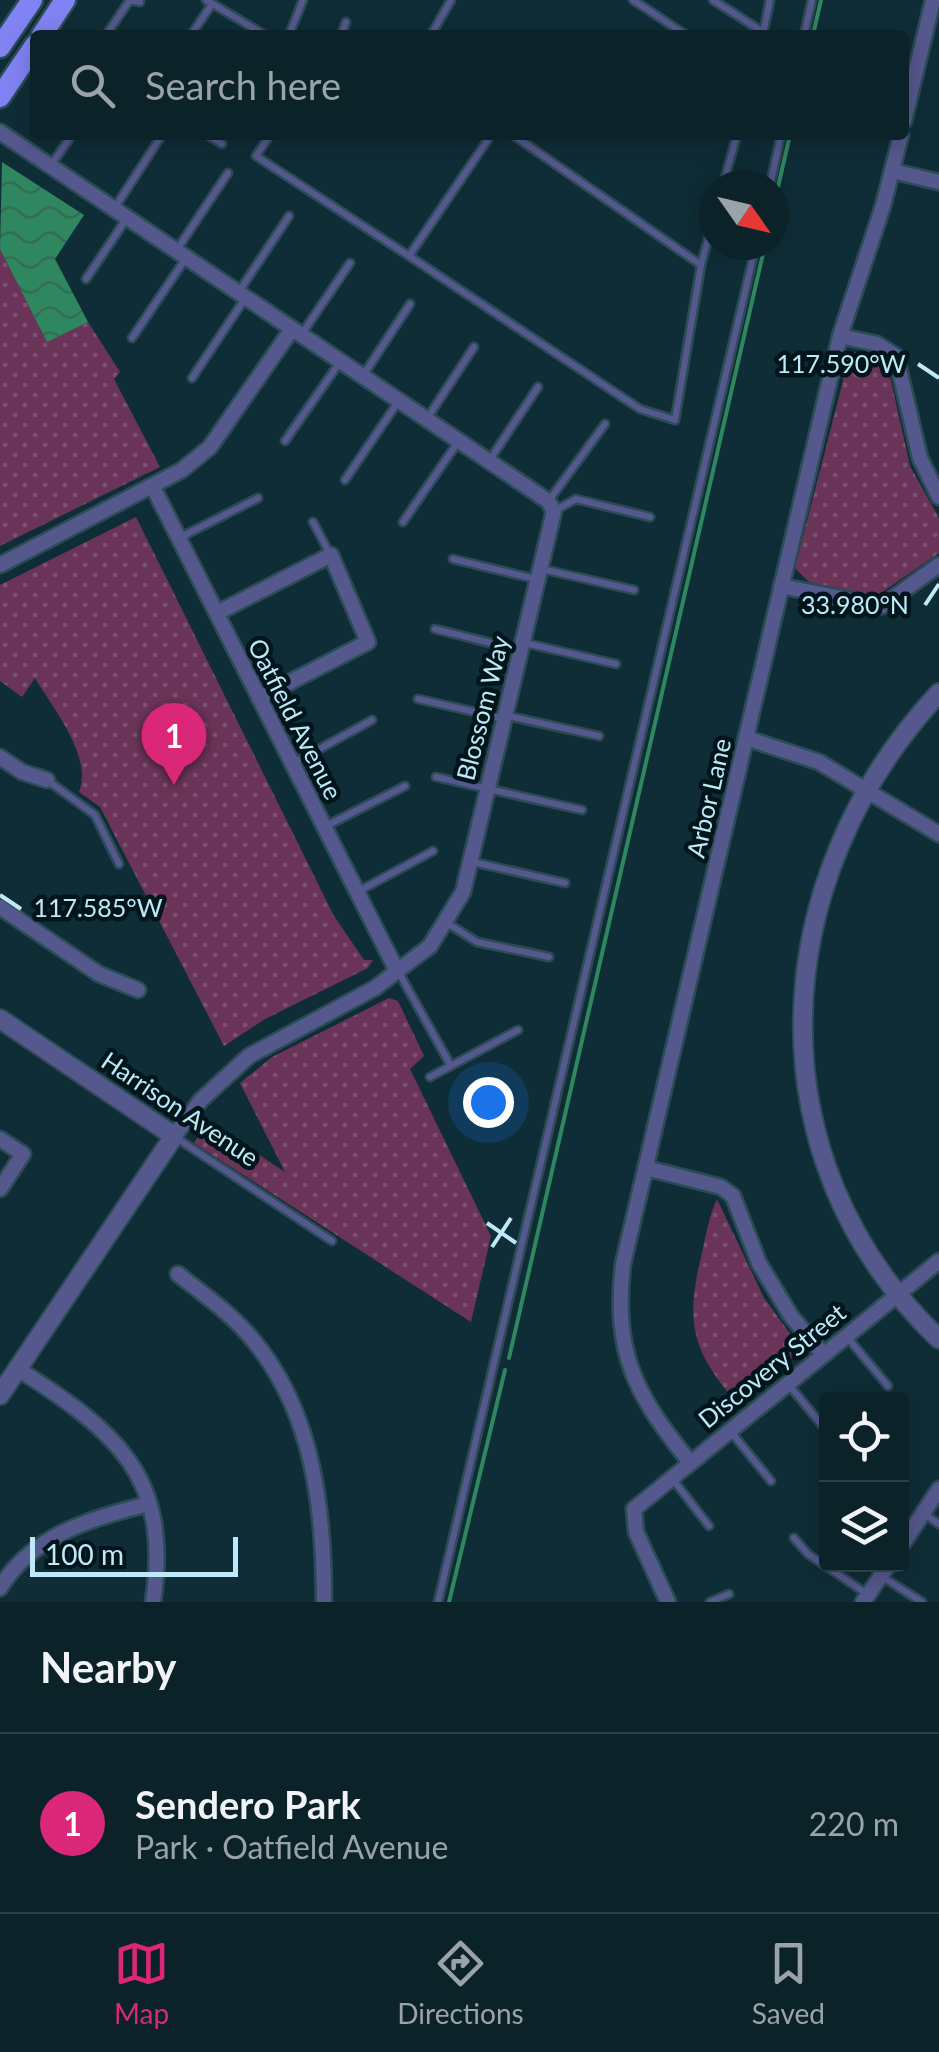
<!DOCTYPE html>
<meta charset="utf-8">
<style>
body{margin:0;font-family:Lato,sans-serif;background:#192f35;color:#f1f3f6}
.controls{position:absolute;right:30px;bottom:30px;display:grid;overflow:hidden;border-radius:10px;box-shadow:0 5px 25px #0003}
.controls button{width:90px;height:90px;display:grid;place-items:center;padding:0;border:0;border-bottom:2px solid #2b3f46;background:#0b2229;color:#f1f3f6;font:50px sans-serif}
.compass{position:absolute;left:699px;top:170px;width:90px;height:90px;border-radius:50%;background:#0b2229;box-shadow:0 5px 25px #0003;rotate:124deg}
.scale{position:absolute;left:30px;bottom:25px;width:208px;box-sizing:border-box;padding-left:10px;border:5px solid #bee9f8;border-top:0;font-size:28px;line-height:35px;white-space:nowrap;color:#bee9f8;-webkit-text-stroke:8px #02151b;paint-order:stroke}
.you{position:absolute;left:488px;top:1102px;width:35px;height:35px;margin:-25px;border:8px solid #fff;border-radius:50%;background:#1a73e8;box-shadow:0 0 0 15px #1a73e833}
.badge{display:grid;place-items:center;width:65px;height:65px;border-radius:50%;background:#db2777;color:#fff;font-size:32px;font-weight:700}
.pin{position:absolute;translate:-50% -82px;filter:drop-shadow(0 2px 5px #0008)}
.pin::after{content:'';position:absolute;top:52px;width:35px;height:30px;background:inherit;clip-path:polygon(0 0,100% 0,50% 100%)}
.list{margin:0;padding:0;list-style:none}
h2{display:flex;justify-content:space-between;align-items:center;height:130px;margin:0;padding:0 40px;font-size:42px}
h2 small{font-size:32px;font-weight:400;color:#9aa4a8}
.list li{display:grid;grid-template-columns:65px 1fr auto;gap:30px;align-items:center;box-sizing:border-box;height:180px;padding:0 40px;border-top:2px solid #2b3f46}
.list b{display:block;font-size:38px;white-space:nowrap}
.list p{margin:0;font-size:32px;white-space:nowrap;color:#9aa4a8}
.list em{font-size:32px;font-style:normal;color:#9aa4a8}
.icon{flex:none;width:55px;height:55px;fill:none;stroke:currentColor;stroke-width:2;stroke-linecap:round;stroke-linejoin:round}
.map{position:relative;flex:none;width:939px;height:1602px;overflow:hidden}
.search{position:absolute;background:#0b2229;box-shadow:0 5px 25px #0003;left:30px;right:30px;top:30px;height:110px;display:flex;align-items:center;gap:25px;box-sizing:border-box;padding:0 35px;border-radius:10px;color:#9aa4a8;font-size:38px}
.sheet{height:310px;background:#0b2229}
nav{display:flex;justify-content:space-around;align-items:center;box-sizing:border-box;height:140px;border-top:2px solid #2b3f46;background:#0b2229;font-size:28px;color:#9aa4a8}
nav a{display:grid;justify-items:center;gap:5px}
nav .on{color:#db2777}
.map>svg:first-child{display:block}
</style>
<div class="map">
<svg width="939" height="1602" viewBox="0 0 939 1602">
<defs>
<pattern id="park-dots" width="8" height="8" patternUnits="userSpaceOnUse" patternTransform="scale(2.5)"><rect width="8" height="8" fill="#6a3459"/><path d="M2 2h.1M6 6h.1" fill="none" stroke="#7e5172" stroke-width="1.8" stroke-linecap="round"/></pattern>
<pattern id="water-waves" width="16" height="10" patternUnits="userSpaceOnUse" patternTransform="scale(2.5)"><rect width="16" height="10" fill="#2f8760"/><path d="M0 5q4-4 8 0t8 0" fill="none" stroke="#336d57"/></pattern>
</defs>
<rect width="100%" height="100%" fill="#0f2d37"/>
<g fill="url(#park-dots)">
<path d="M0,249L47,341L88,322L120,372L114,379L160,467L0,546Z"/>
<path d="M855,352L887,363L910,466L939,518V553L875,597L809,582L795,568L843,381L842,365Z"/>
<path d="M136,517L334,916L364,960H373L368,968L265,1019L224,1046L100,807L79,792C93,756 53,709 35,678L22,697L0,681V585Z"/>
<path d="M389,998L398,1001L424,1056L410,1069L491,1236L471,1322L194,1143L208,1121L285,1172L240,1083L272,1057Z"/>
<path d="M717,1199L764,1298L794,1339L796,1354L738,1404C691,1351 685,1321 702,1253C706,1235 709,1216 717,1199Z"/>
</g>
<path fill="url(#water-waves)" d="M2,162L84,215L55,259L88,322L47,342L0,249Z"/>
<g fill="none" stroke-linecap="round" stroke-linejoin="round">
<g stroke="#2f8760" stroke-width="4">
<path d="M813,35L821,0"/>
<path d="M774,204L790,135"/>
<path d="M509,1358L765,245"/>
<path d="M449,1602L505,1370"/>
</g>
<g stroke="#2b4b56" stroke-width="11">
<g id="service">
<path d="M206,0L265,35"/>
<path d="M633,0L686,35"/>
<path d="M713,0L763,32"/>
<path d="M763,34L770,0"/>
<path d="M106,35L130,0L140,2"/>
<path d="M191,35L212,4"/>
<path d="M289,35L303,0"/>
<path d="M341,35L346,22"/>
<path d="M431,35L451,0"/>
<path d="M804,35L812,0"/>
<path d="M208,135L222,144"/>
<path d="M270,135L256,156L409,256"/>
<path d="M491,135L409,256L640,409L675,420L701,265"/>
<path d="M513,135L701,265L714,218"/>
<path d="M51,165L72,135"/>
<path d="M723,185L737,135"/>
<path d="M770,185L781,135"/>
<path d="M114,209L162,135"/>
<path d="M176,251L228,173"/>
<path d="M86,279L127,218"/>
<path d="M240,290L289,216"/>
<path d="M301,335L350,263"/>
<path d="M132,338L186,258"/>
<path d="M364,374L410,304"/>
<path d="M192,378L244,300"/>
<path d="M428,417L474,347"/>
<path d="M285,441L340,362"/>
<path d="M489,461L538,387"/>
<path d="M345,480L398,402"/>
<path d="M550,499L605,424"/>
<path d="M556,510L576,499L650,517"/>
<path d="M313,522L330,554"/>
<path d="M403,522L458,442"/>
<path d="M179,538L258,498"/>
<path d="M453,559L539,580"/>
<path d="M542,569L634,590"/>
<path d="M435,629L522,651"/>
<path d="M525,643L616,664"/>
<path d="M418,699L506,719"/>
<path d="M508,716L599,736"/>
<path d="M294,763L372,720"/>
<path d="M436,777L582,810"/>
<path d="M47,780L95,815L119,864"/>
<path d="M326,826L405,786"/>
<path d="M473,862L565,883"/>
<path d="M359,891L433,851"/>
<path d="M447,923L477,942L549,957"/>
<path d="M398,971L451,1066"/>
<path d="M430,1077L518,1030"/>
<path d="M175,1137L332,1241"/>
<path d="M847,1337L888,1386"/>
<path d="M789,1385L826,1430"/>
<path d="M731,1432L771,1481"/>
<path d="M671,1477L709,1526"/>
<path d="M924,1514L939,1524"/>
<path d="M794,1538L808,1554L867,1594"/>
<path d="M881,1576L922,1602"/>
<path d="M438,1602L756,245"/>
<path d="M710,1602L729,1594"/>
</g>
</g>
<g stroke="#2b4b56" stroke-width="19">
<g id="minor">
<path d="M904,121L933,0"/>
<path d="M0,132L548,501L554,511L463,892L430,946L375,988L249,1056L201,1100L174,1136"/>
<path d="M892,171L939,182"/>
<path d="M840,336L877,344L896,356L920,458L939,497"/>
<path d="M153,487L397,971"/>
<path d="M0,565L182,470L210,447L292,329"/>
<path d="M781,586L882,606L939,565"/>
<path d="M217,613L331,555L368,642L259,698"/>
<path d="M746,738L819,762L939,834"/>
<path d="M0,757L22,772L47,780"/>
<path d="M0,907L99,974L138,990"/>
<path d="M0,1139L23,1154L0,1189"/>
<path d="M646,1168L721,1187L733,1196L759,1263L791,1316L823,1354"/>
<path d="M178,1274C204,1295 232,1314 253,1340C314,1413 324,1511 324,1602"/>
<path d="M18,1369C115,1431 172,1475 153,1602"/>
<path d="M689,1461C635,1394 613,1353 623,1264L840,336L883,206L901,135"/>
<path d="M902,1545L939,1489"/>
<path d="M0,1588C32,1535 92,1518 148,1504"/>
<path d="M668,1602L636,1532L634,1509L939,1261"/>
<path d="M863,1602L889,1564"/>
</g>
</g>
<g stroke="#2b4b56" stroke-width="22">
<g id="tertiary">
<path d="M939,693C766,878 749,1158 939,1339"/>
<path d="M0,1019L174,1136L0,1395"/>
</g>
</g>
<g stroke="#2b4b56" stroke-width="25">
<g id="primary">
<path d="M42,35L65,0"/>
<path d="M0,47L32,0"/>
<path d="M0,97L35,45"/>
</g>
</g>
<use href="#service" stroke="#55588d" stroke-width="6"/>
<use href="#minor" stroke="#55588d" stroke-width="14"/>
<use href="#tertiary" stroke="#55588d" stroke-width="18"/>
<use href="#primary" stroke="#8283f2" stroke-width="20"/>
</g>
<path fill="none" stroke="#bee9f8" stroke-width="4" d="M918,364L939,378M925,605L939,584M0,895L21,909M487,1223L516,1243M492,1247L511,1218"/>
<g text-anchor="middle" stroke-width="9" stroke-linejoin="round" paint-order="stroke">
<g font-size="25" fill="#bee9f8" stroke="#02151b">
<text transform="translate(483 708) rotate(-76)" y="9">Blossom Way</text>
<text transform="translate(295 719) rotate(63)" y="9">Oatfield Avenue</text>
<text transform="translate(709 798) rotate(-77)" y="9">Arbor Lane</text>
<text transform="translate(180 1109) rotate(34)" y="9">Harrison Avenue</text>
<text transform="translate(772 1366) rotate(-39)" y="9">Discovery Street</text>
</g>
</g>
<g font-size="25" text-anchor="middle" fill="#bee9f8" stroke="#02151b" stroke-width="9" stroke-linejoin="round" paint-order="stroke">
<text x="841" y="373">117.590°W</text>
<text x="855" y="614">33.980°N</text>
<text x="98" y="917">117.585°W</text>
</g>
</svg>
<div class="controls">
<button><svg class="icon" aria-label="locate" viewBox="0 0 24 24"><circle cx="12" cy="12" r="6"/><path d="M12 2v4M12 18v4M2 12h4M18 12h4"/></svg></button>
<button><svg class="icon" aria-label="layers" viewBox="0 0 24 24"><path d="M12 4l9 5-9 5-9-5zM3 14l9 5 9-5"/></svg></button>
</div>
<svg class="compass" viewBox="-18 -18 36 36"><path d="M0-13l5 13h-10z" fill="#e53935"/><path d="M0 13l5-13h-10z" fill="#9aa4a8"/></svg>
<div class="scale">100 m</div>
<div class="you"></div>
<div class="pin badge" style="left:174px;top:785px">1</div>
<div class="search"><svg class="icon" aria-label="search" viewBox="0 0 24 24"><circle cx="10" cy="10" r="6"/><path d="M15 15l6 6"/></svg>Search here</div>
</div>
<section class="sheet">
<h2>Nearby<small></small></h2>
<ul class="list">
<li><span class="badge">1</span><div><b>Sendero Park</b><p>Park · Oatfield Avenue</p></div><em>220 m</em></li>
</ul>
</section>
<nav>
<a class="on"><svg class="icon" aria-label="map" viewBox="0 0 24 24"><path d="M3 6l6-2 6 2 6-2v14l-6 2-6-2-6 2zM9 4v14M15 6v14"/></svg>Map</a>
<a><svg class="icon" aria-label="directions" viewBox="0 0 24 24"><path d="M12 3l9 9-9 9-9-9zM9 14v-3h6M13 9l2 2-2 2"/></svg>Directions</a>
<a><svg class="icon" aria-label="saved" viewBox="0 0 24 24"><path d="M7 4h10v16l-5-4-5 4z"/></svg>Saved</a>
</nav>
